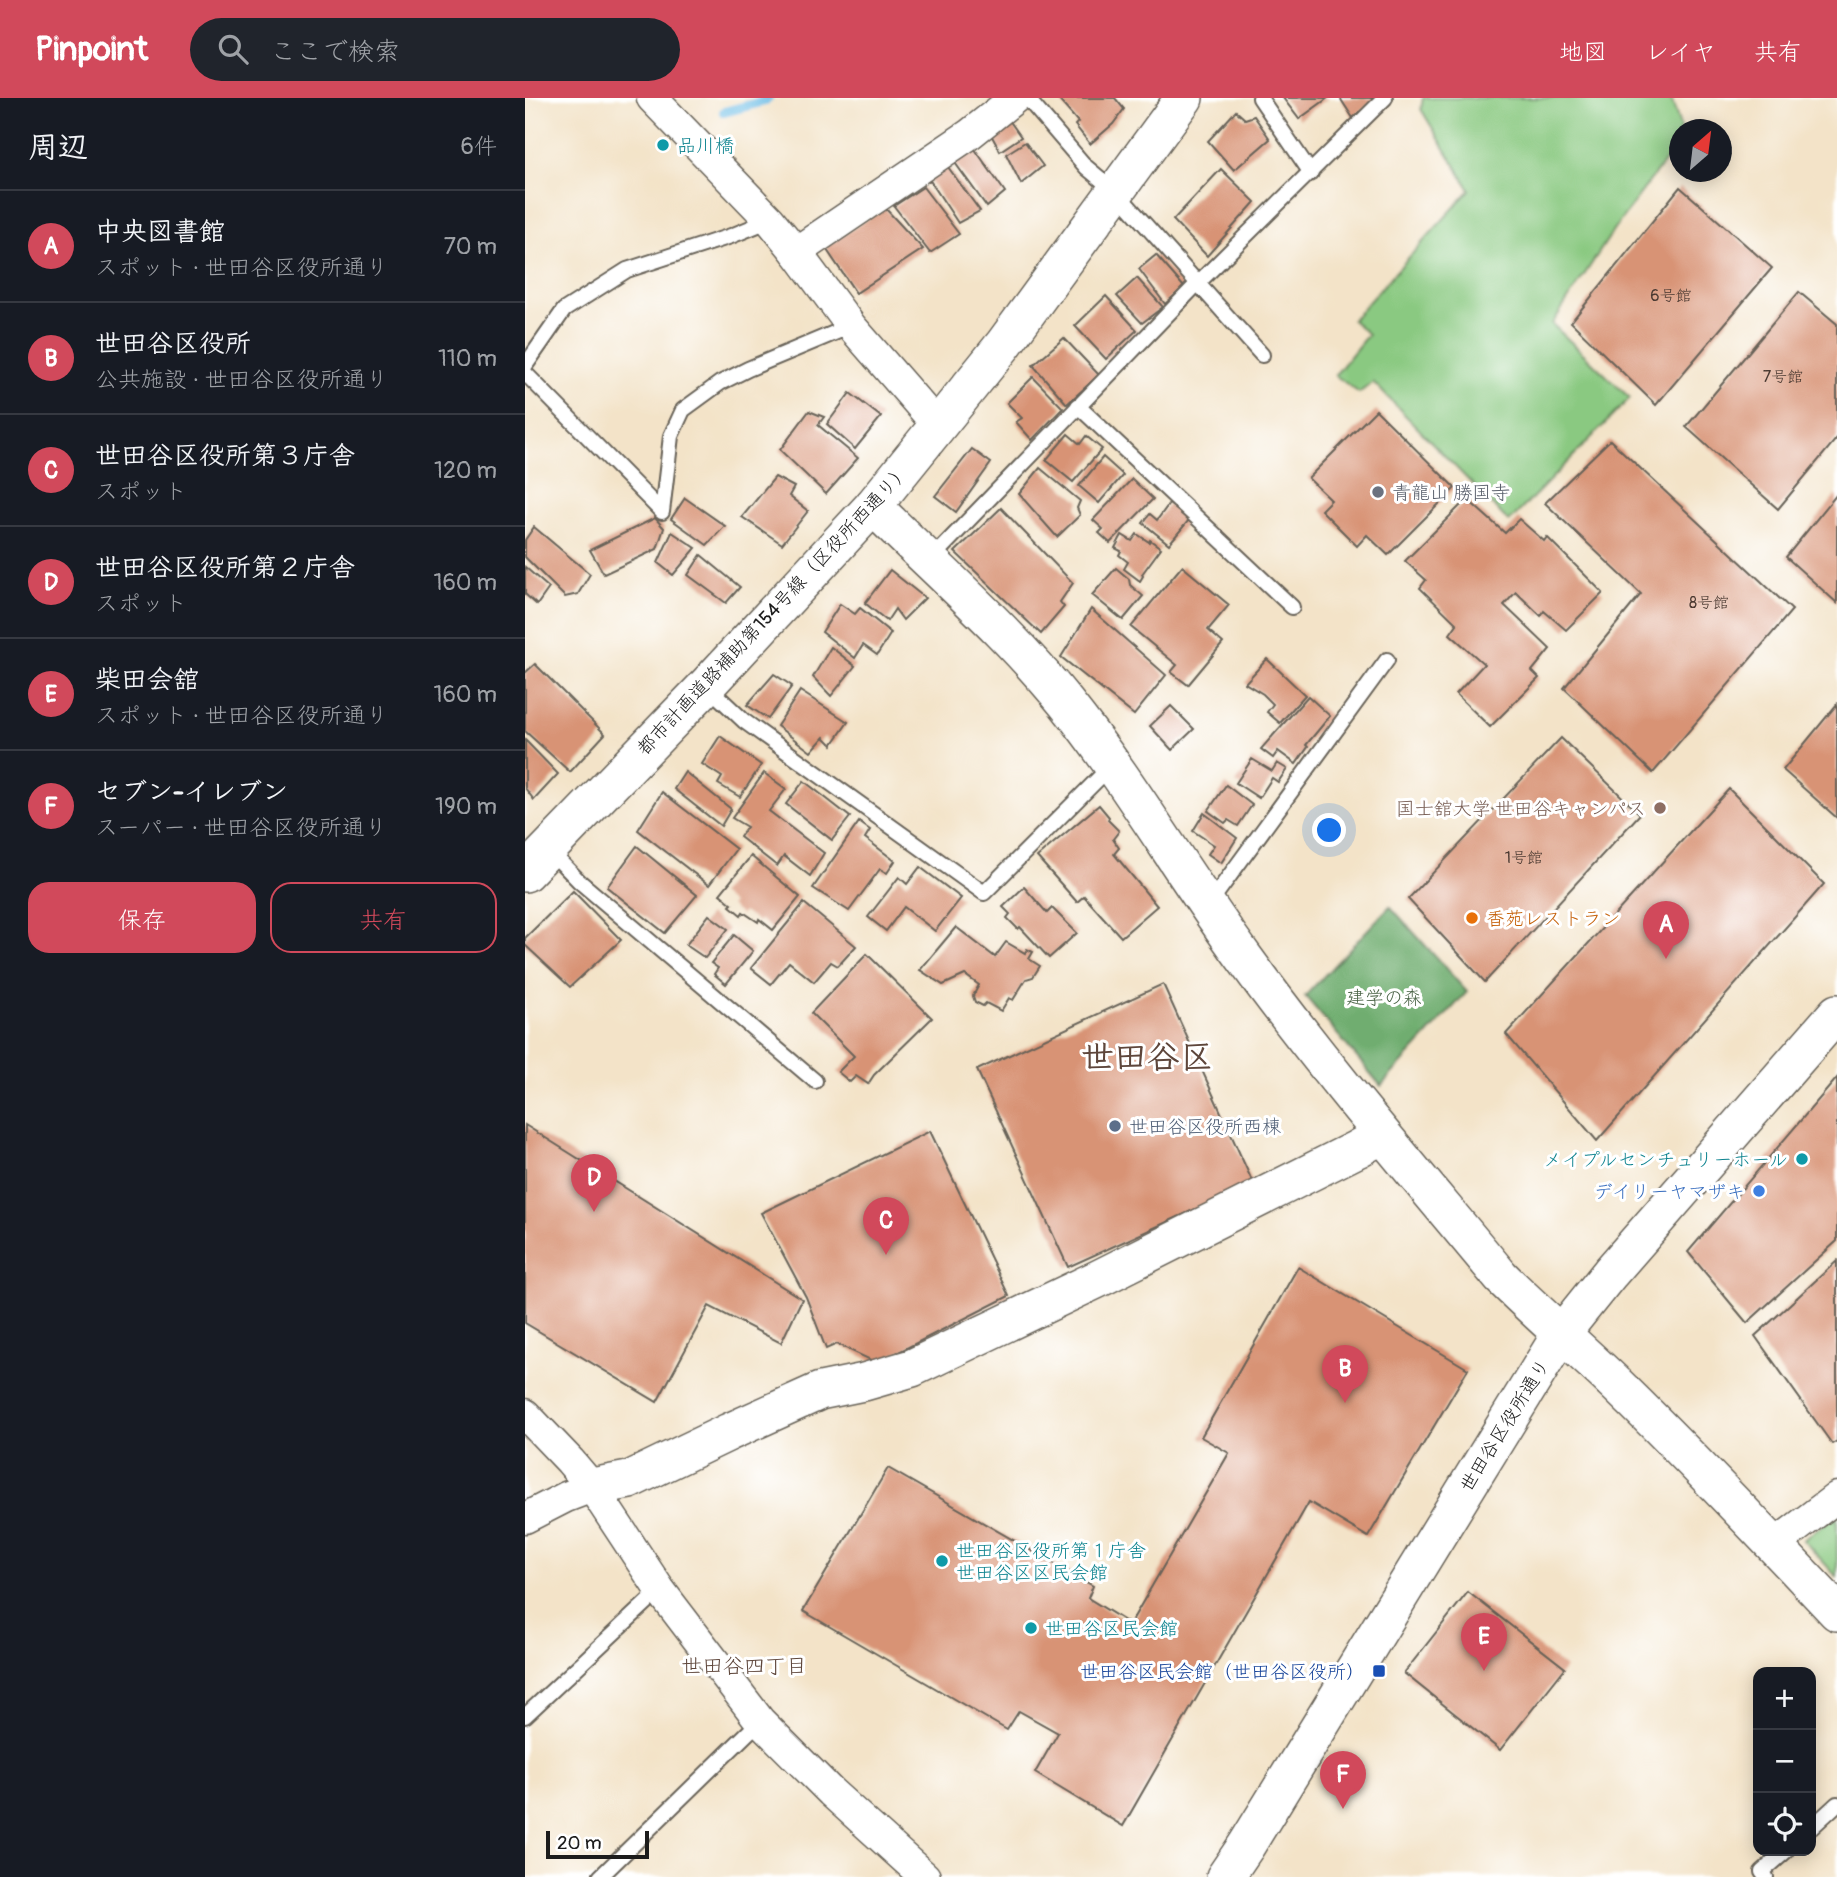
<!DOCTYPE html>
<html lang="ja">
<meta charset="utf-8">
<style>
body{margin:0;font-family:Pangolin,"Klee One",sans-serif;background:#20242c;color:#f1f3f6}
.controls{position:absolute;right:21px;bottom:21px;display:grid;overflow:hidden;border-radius:14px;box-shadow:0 4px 18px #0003}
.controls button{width:63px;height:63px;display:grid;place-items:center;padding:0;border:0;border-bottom:2px solid #363941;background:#171b24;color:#f1f3f6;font:35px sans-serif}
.compass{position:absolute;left:1144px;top:21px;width:63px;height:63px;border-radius:50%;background:#171b24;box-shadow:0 4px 18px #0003;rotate:28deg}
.scale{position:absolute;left:21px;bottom:18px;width:103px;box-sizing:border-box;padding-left:7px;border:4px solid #1c1c1c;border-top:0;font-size:19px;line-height:24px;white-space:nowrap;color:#1c1c1c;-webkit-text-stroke:5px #fff;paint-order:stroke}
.you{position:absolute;left:805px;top:733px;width:24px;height:24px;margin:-18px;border:5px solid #fff;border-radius:50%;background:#1a73e8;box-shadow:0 0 0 10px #1a73e833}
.badge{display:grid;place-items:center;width:46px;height:46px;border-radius:50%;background:#d1495b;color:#fff;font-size:23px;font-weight:700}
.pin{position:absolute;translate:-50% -58px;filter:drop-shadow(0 2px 4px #0008)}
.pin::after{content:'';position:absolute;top:37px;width:24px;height:21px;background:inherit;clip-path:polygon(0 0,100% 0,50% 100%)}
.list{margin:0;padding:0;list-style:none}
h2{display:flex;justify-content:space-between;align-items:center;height:91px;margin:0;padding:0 28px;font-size:30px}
h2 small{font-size:23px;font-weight:400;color:#9ea1a6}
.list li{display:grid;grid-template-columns:46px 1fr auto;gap:21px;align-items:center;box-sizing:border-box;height:112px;padding:0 28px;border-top:2px solid #363941}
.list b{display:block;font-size:26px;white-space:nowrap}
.list p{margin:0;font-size:23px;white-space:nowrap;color:#9ea1a6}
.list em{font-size:23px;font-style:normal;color:#9ea1a6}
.actions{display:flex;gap:14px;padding:21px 28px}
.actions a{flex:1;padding:16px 0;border:2px solid #d1495b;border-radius:21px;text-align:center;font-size:24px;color:#d1495b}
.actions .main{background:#d1495b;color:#fff}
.icon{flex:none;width:38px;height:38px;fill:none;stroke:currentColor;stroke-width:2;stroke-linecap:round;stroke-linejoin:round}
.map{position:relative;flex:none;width:1312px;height:1779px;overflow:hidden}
header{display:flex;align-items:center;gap:42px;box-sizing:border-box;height:98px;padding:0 35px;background:#d1495b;color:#fff}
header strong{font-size:33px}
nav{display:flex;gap:38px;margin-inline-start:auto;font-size:24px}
.search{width:490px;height:63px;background:#20242c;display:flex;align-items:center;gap:18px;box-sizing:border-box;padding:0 24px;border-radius:38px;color:#9ea1a6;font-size:26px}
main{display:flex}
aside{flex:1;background:#171b24}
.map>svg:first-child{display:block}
</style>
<header>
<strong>Pinpoint</strong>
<div class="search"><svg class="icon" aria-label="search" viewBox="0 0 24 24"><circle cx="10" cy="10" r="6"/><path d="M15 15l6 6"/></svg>ここで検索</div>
<nav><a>地図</a><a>レイヤ</a><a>共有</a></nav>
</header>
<main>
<aside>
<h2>周辺<small>6件</small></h2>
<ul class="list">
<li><span class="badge">A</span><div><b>中央図書館</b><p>スポット · 世田谷区役所通り</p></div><em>70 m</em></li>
<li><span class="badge">B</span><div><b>世田谷区役所</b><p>公共施設 · 世田谷区役所通り</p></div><em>110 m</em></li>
<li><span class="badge">C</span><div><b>世田谷区役所第３庁舎</b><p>スポット</p></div><em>120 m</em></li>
<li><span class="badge">D</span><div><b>世田谷区役所第２庁舎</b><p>スポット</p></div><em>160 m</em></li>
<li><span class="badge">E</span><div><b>柴田会舘</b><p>スポット · 世田谷区役所通り</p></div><em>160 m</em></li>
<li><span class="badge">F</span><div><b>セブン-イレブン</b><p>スーパー · 世田谷区役所通り</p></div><em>190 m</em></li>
</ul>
<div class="actions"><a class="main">保存</a><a>共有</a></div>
</aside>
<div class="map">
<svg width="1312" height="1779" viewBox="0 0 1312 1779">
<rect width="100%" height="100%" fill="#fff"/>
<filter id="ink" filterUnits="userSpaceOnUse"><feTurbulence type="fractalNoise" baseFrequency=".0143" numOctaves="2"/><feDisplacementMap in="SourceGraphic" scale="14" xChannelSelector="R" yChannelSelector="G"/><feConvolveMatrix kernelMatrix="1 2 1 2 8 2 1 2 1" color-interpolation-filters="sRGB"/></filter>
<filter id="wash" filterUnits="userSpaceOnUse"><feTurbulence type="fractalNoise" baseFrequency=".00686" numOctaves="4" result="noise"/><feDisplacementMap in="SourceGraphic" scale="28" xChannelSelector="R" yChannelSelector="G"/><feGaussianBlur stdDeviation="1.57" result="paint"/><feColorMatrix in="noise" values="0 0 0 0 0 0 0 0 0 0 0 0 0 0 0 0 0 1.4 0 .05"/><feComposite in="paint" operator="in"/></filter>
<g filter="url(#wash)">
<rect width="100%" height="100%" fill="#f3e3c8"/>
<g fill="#8ac981" stroke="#53724e" stroke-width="2">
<path d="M898,0H1146L1156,31L1154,32V44L1092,127L1027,226L1105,300L984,424L848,284L834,295L810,277L843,236L827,222L945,92L896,11Z"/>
<path d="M1312,1417V1479L1278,1442Z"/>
</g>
<path fill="#6fad6f" stroke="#466446" stroke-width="2" d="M865,808L942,894L856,988L780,898Z"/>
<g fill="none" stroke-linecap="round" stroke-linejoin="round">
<path stroke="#69bce5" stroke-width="10" d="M199,14L240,3L243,0"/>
</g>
<g id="blocks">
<g fill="#d89374">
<path d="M532,0H590L599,11L588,26L565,46L550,27L553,24Z"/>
<path d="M758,0H803L774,21Z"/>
<path d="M815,0H853L828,20Z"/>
<path d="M711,13L720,21L729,18L745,41L709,72L683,43Z"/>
<path d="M484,22L496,39L475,53L464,33Z"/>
<path d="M500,44L518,68L496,86L481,56Z"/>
<path d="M447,47L480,94L462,109L428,62Z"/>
<path d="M423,69L455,113L433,125L404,81Z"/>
<path d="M696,71L730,104L682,158L648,122Z"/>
<path d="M398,89L434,136L405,155L369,108Z"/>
<path d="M1155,89L1247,170L1131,307L1046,224Z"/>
<path d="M360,110L398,151L331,195L300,149Z"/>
<path d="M631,157L659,189L640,206L614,171Z"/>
<path d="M612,180L638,209L617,225L592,198Z"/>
<path d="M1274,194L1312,226V340L1253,411L1161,329Z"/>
<path d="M581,198L612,232L581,261L550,228Z"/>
<path d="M539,240L574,277L542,306L508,267Z"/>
<path d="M508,279L538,310L507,342L491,324L497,320L482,305Z"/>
<path d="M325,295L356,319L330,351L302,326Z"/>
<path d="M851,312L930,390L863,457L842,437L832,448L796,412L806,402L783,380Z"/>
<path d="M284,313L299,319L293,327L333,360L301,396L255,352Z"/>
<path d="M543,336L555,346L561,338L577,351L548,384L521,362Z"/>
<path d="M1085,342L1267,512L1128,675L1039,590L1116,496L1020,405Z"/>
<path d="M447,351L466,365L431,414L410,398Z"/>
<path d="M578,359L598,377L574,405L554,388Z"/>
<path d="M515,370L555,403L552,410L555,417L532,439L494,396Z"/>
<path d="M250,379L269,389L264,398L283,413L257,446L217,419Z"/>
<path d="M607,381L628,401L585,445L574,435L578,431L568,422Z"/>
<path d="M1312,396V505L1261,459Z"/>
<path d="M160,400L200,428L182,447L146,421Z"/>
<path d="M942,401L980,435L994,421L1019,443L1022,439L1078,495L1041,532L1019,513L1016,518L991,494L979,507L1025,551L1007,573L1014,580L965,629L931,596L959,566L925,536L932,526L895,490L901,482L880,463Z"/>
<path d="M644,406L664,422L644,446L618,425L625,416L632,422Z"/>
<path d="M476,410L548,485L535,504L539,509L516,536L430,454Z"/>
<path d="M130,420L139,430L132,451L79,476L65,452Z"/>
<path d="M9,429L65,476L53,496L40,499L0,459V442Z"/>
<path d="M147,434L171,450L148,477L133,465Z"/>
<path d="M612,436L624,444L625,442L636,450L617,476L618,478L615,483L599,471L603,464L594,457L596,453L590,450L597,437L607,443Z"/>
<path d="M176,457L215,489L201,505L163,477Z"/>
<path d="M657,468L704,507L683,532L698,545L663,587L646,574L652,567L606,529Z"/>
<path d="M0,469L24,490L12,507L0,496Z"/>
<path d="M591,470L604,481L605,487L618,498L598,522L567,497Z"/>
<path d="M365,472L400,500L378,522L370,511L362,523L340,505Z"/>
<path d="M315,506L330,516L335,510L366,535L352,557L338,547L330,560L297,534Z"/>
<path d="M566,511L641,577L609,617L536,559Z"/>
<path d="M306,549L330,568L306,598L288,579Z"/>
<path d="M742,561L780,597L755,625L742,614L748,606L738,596L720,585Z"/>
<path d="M10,566L80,636L45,674L0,633V575Z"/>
<path d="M249,576L267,588L243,621L222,607Z"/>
<path d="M275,593L323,624L307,647L299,639L286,654L252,628Z"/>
<path d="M783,598L805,618L781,647L783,649L771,666L753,653L748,660L736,651Z"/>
<path d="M1312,606V720L1258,672Z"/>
<path d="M646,608L669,631L647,652L625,628Z"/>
<path d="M195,638L236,667L215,699L193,686L197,679L177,666Z"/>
<path d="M1036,640L1115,716L960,884L883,801Z"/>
<path d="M0,642L33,676L9,702L0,690Z"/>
<path d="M727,661L747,673L752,665L762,671L753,684L747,680L734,700L711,685Z"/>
<path d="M160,674L206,711L196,728L149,691Z"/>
<path d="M239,675L261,691L244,713L299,755L285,778L259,758L252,768L215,739L222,729L207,720Z"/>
<path d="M279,683L325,719L307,742L261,706Z"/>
<path d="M701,687L727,707L713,728L703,722L700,725L683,713Z"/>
<path d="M1204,691L1299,786L1072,1043L981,936Z"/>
<path d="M137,694L211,751L184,787L113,732Z"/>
<path d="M574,707L584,719L583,722L594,733L588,741L594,750L589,756L632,808L596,839L559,798L552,804L512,759Z"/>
<path d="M679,715L712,740L696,765L683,756L689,747L668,733Z"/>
<path d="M334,724L345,732L340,740L370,763L362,775L355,771L324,813L288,790Z"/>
<path d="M112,748L172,797L140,835L82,789Z"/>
<path d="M226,758L275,799L248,832L234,821L233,824L218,814L216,817L205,808L207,806L195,796Z"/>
<path d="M395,769L436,800L410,833L379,809L361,833L343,819L374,779L382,786Z"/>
<path d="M499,789L522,815L527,810L552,835L524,860L495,829L493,831L482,820L485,816L478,809Z"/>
<path d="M48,793L96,842L45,889L0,847V840Z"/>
<path d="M279,805L331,848L313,868L306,864L289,884L264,864L246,886L226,870Z"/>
<path d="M184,817L203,831L180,860L161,847Z"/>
<path d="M431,829L470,859L481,844L500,855L502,851L508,854L504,861L515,868L508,879L501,881L488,902L484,900L476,913L461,905L458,908L450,904L448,898L454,887L440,877L418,887L395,872Z"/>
<path d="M209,837L228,853L201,886L189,876L193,870L186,865Z"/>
<path d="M342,856L407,920L349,977L343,986L331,978L325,984L313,974L329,958L286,915Z"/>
<path d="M638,886L728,1085L543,1169L452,972Z"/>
<path d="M1312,980V1143L1222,1225L1163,1154Z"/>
<path d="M0,1027L277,1201L256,1245L184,1208L132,1304L0,1225Z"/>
<path d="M405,1033L484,1198L352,1265L312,1246L301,1251L281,1199L236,1115Z"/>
<path d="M1312,1163V1343L1307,1346L1230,1238Z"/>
<path d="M773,1169L943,1271L843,1439L784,1404L598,1728L510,1675L533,1635L494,1613L482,1632L278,1513L363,1370L568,1488L563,1500L605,1526L704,1355L676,1339Z"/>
<path d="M943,1494L1040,1570L975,1652L879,1575Z"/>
</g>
</g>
</g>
<g filter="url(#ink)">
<use href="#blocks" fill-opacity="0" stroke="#676258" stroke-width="2"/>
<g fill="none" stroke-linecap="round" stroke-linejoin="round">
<g stroke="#676258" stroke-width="18">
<g id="service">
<path d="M502,0L561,69L591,94L737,257"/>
<path d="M735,0L786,75"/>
<path d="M0,268L39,212L102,172L206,138L245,122"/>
<path d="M0,275L137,414L146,338L158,312L195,285L223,271L326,228"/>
<path d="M553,308L767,509"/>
<path d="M405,462L672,186L860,0"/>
<path d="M182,588L219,623L459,795L586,668"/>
<path d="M24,752L54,783L290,983"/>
<path d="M684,806L862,562"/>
<path d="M0,1618L135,1492"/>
<path d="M1286,1730L1312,1706"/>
<path d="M75,1779L235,1623"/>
<path d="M1241,1779L1237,1774L1261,1753"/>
</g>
</g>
<g stroke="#676258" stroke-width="33">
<g id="minor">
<path d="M127,0L245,122L271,154L326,228L413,328"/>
<path d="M271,154L445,36L490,0"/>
<path d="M0,1316L45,1363L67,1389L135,1492L235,1623L306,1694L400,1779"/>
<path d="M0,1420L41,1399L67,1389"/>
<path d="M1249,1447L1312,1399"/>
</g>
</g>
<g stroke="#676258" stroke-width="40">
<g id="tertiary">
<path d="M348,408C413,473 483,533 541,605C606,686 658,777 720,861C800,971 889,1074 976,1179C1015,1218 1057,1253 1097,1292C1171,1364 1241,1439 1312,1514"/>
<path d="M0,775L182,587L348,408L479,246L659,0"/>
<path d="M67,1389L104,1382L204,1334L295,1293L339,1284L387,1270L575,1180L832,1051L857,1037"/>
<path d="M700,1779L721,1748L1036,1236L1085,1175L1312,915"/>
</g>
</g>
<use href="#service" stroke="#fff" stroke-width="14"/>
<use href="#minor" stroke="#fff" stroke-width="30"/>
<use href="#tertiary" stroke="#fff" stroke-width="37"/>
</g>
</g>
<g fill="#0f9aa8" stroke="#fff" stroke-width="2.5">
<circle cx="138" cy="47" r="7"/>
<circle cx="1277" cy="1061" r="7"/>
<circle cx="417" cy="1463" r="7"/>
<circle cx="506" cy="1530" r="7"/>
</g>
<circle fill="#6b7280" stroke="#fff" stroke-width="2.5" cx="853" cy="394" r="7"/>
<circle fill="#8d6e63" stroke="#fff" stroke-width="2.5" cx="1135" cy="710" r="7"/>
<circle fill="#e8710a" stroke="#fff" stroke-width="2.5" cx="947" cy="820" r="7"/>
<circle fill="#5c6f8a" stroke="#fff" stroke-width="2.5" cx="590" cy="1028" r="7"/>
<circle fill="#3f7fe0" stroke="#fff" stroke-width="2.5" cx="1234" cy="1093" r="7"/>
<rect fill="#1a4fb4" stroke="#fff" stroke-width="2.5" x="847" y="1566" width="14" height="14" rx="3.5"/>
<g text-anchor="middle" stroke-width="6" stroke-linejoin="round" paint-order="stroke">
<g font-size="16" fill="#4b3a32">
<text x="1146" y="203">6号館</text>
<text x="1258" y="284">7号館</text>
<text x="1184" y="510">8号館</text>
<text x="999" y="765">1号館</text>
</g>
<g font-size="19" fill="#0d838f" stroke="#fff" text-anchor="start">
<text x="152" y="54">品川橋</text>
<text x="1263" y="1068" text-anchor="end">メイプルセンチュリーホール</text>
<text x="431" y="1459">世田谷区役所第１庁舎<tspan x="431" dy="22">世田谷区区民会館</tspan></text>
<text x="520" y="1537">世田谷区民会館</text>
</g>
<g font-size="19" fill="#5b616d" stroke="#fff" text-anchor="start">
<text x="867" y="401">青龍山 勝国寺</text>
</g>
<g font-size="19" fill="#1c1c1c" stroke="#fff">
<text transform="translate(248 511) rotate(-47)" y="7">都市計画道路補助第154号線（区役所西通り）</text>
<text transform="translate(979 1327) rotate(-58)" y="7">世田谷区役所通り</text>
</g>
<g font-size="19" fill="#785e54" stroke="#fff" text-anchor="end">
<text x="1121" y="717">国士舘大学 世田谷キャンパス</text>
</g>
<g font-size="19" fill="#c56008" stroke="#fff" text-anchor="start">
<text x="961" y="827">香苑レストラン</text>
</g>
<g font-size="19" fill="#486144" stroke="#fff">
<text x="859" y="906">建学の森</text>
</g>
<g font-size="19" fill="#4e5e75" stroke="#fff" text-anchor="start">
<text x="604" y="1035">世田谷区役所西棟</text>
</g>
<g font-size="19" fill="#366cbe" stroke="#fff" text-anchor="end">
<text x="1220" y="1100">デイリーヤマザキ</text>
</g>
<g font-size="19" fill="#164399" stroke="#fff" text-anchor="end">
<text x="840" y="1580">世田谷区民会館（世田谷区役所）</text>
</g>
<g font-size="21" fill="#5e463b" stroke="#fff">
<text x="219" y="1575">世田谷四丁目</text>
</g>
<g font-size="33" font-weight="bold" fill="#5e463b" stroke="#fff">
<text x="622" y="970">世田谷区</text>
</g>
</g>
</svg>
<div class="controls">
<button>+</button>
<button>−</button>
<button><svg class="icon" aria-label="locate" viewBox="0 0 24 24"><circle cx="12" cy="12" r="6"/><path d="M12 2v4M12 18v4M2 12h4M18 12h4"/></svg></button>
</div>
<svg class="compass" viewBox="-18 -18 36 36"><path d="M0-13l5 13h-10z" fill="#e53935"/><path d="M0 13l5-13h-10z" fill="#9ea1a6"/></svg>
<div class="scale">20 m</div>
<div class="you"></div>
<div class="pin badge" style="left:1141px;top:861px">A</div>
<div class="pin badge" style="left:820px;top:1305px">B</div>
<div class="pin badge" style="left:361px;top:1157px">C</div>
<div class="pin badge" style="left:69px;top:1114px">D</div>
<div class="pin badge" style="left:959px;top:1573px">E</div>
<div class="pin badge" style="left:818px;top:1711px">F</div>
</div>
</main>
